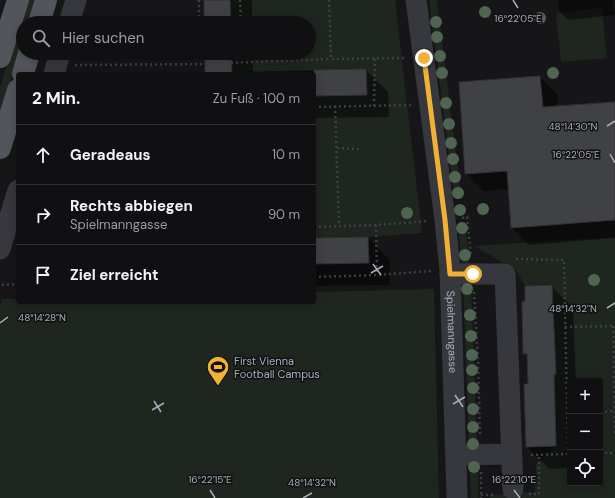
<!DOCTYPE html>
<html lang="de">
<meta charset="utf-8">
<style>
body{margin:0;font-family:"DM Sans",sans-serif;background:#19191b;color:#f1f3f6}
.controls{position:absolute;right:12px;bottom:12px;display:grid;overflow:hidden;border-radius:4px;box-shadow:0 2px 10px #0003}
.controls button{width:36px;height:36px;display:grid;place-items:center;padding:0;border:0;border-bottom:1px solid #303032;background:#101012;color:#f1f3f6;font:20px sans-serif}
.stop{position:absolute;width:12px;height:12px;margin:-9px;border:3px solid #f2b134;border-radius:50%;background:#fff}
.stop.end{background:#f2b134;border-color:#fff;box-shadow:0 1px 4px #0008}
.list{margin:0;padding:0;list-style:none}
h2{display:flex;justify-content:space-between;align-items:center;height:52px;margin:0;padding:0 16px;font-size:17px}
h2 small{font-size:13px;font-weight:400;color:#9c9d9f}
.list li{display:grid;grid-template-columns:26px 1fr auto;gap:12px;align-items:center;box-sizing:border-box;height:60px;padding:0 16px;border-top:1px solid #303032}
.list b{display:block;font-size:15px;white-space:nowrap}
.list p{margin:0;font-size:13px;white-space:nowrap;color:#9c9d9f}
.list em{font-size:13px;font-style:normal;color:#9c9d9f}
.icon{flex:none;width:22px;height:22px;fill:none;stroke:currentColor;stroke-width:2;stroke-linecap:round;stroke-linejoin:round}
.map{position:relative;flex:none;width:615px;height:498px;overflow:hidden}
.search{position:absolute;background:#101012;box-shadow:0 2px 10px #0003;left:16px;top:16px;width:300px;height:44px;display:flex;align-items:center;gap:10px;box-sizing:border-box;padding:0 14px;border-radius:22px;color:#9c9d9f;font-size:15px}
.panel{position:absolute;background:#101012;box-shadow:0 2px 10px #0003;left:16px;top:72px;width:300px;height:232px;border-radius:4px}
.map>svg:first-child{display:block}
</style>
<div class="map">
<svg width="615" height="498" viewBox="0 0 615 498">
<rect width="100%" height="100%" fill="#161618"/>
<g fill="#1e261f" fill-rule="evenodd">
<path d="M27,0H36L29,23H23V42L0,116V87Z"/>
<path d="M230,0H395L422,233L368,237L314,238V96L367,95L366,69L227,72V60H232L231,53H309V23H231Z"/>
<path d="M429,0H437L461,194L454,195Z"/>
<path d="M602,8L607,58L561,62L556,13Z"/>
<path d="M465,223L470,268L462,269L458,224Z"/>
<path d="M615,237V498H490L489,495L535,492L536,464L556,446V427L557,426V414H555L552,322H554V310L552,309L549,284L525,286L516,270L474,246ZM570,381H600V483H570Z"/>
<path d="M463,279H471L477,449H469Z"/>
<path d="M434,289L439,498H0V306L2,299H18V302H314V292Z"/>
<path d="M470,460H478V498H471Z"/>
</g>
<g fill="#0007">
<rect x="205" y="0" width="47" height="23"/>
<path d="M558,0H613L615,15L568,20L559,11Z"/>
<path d="M206,53H253V72L366,70L388,92L389,117L314,118V74H175L206,73Z"/>
<path d="M540,77L557,94L558,107L615,103V238L529,245L512,228L509,189L483,191L466,174Z"/>
<path d="M368,238L390,260V285L314,286V239Z"/>
<path d="M551,286L573,308L576,381H570V468L549,469L527,447L528,357L524,354Z"/>
</g>
<g fill="#404145" stroke="#303034">
<path d="M204,0H230L231,23H204Z"/>
<path d="M205,53H231L232,74H205Z"/>
<path d="M366,69L367,95L314,96V70Z"/>
<path d="M540,76L543,107L615,102V220L511,228L507,171L465,174L459,82Z"/>
<path d="M368,237L369,263L314,264V238Z"/>
<path d="M552,285L556,374L554,375L556,446L526,447L524,384H528L527,354H523L522,302L525,301V286Z"/>
</g>
<g fill="none" stroke-linecap="round" stroke-linejoin="round">
<g stroke="#3d3f44" stroke-width="2.5" stroke-dasharray="2 3" stroke-linecap="butt">
<path d="M199,0V23"/>
<path d="M240,0L241,23"/>
<path d="M329,0L331,59L405,58"/>
<path d="M241,53V63"/>
<path d="M226,63L331,59"/>
<path d="M75,65L214,64"/>
<path d="M335,106L339,226"/>
<path d="M374,106L375,58"/>
<path d="M314,107L411,105"/>
<path d="M337,148L360,149"/>
<path d="M462,218L467,217L471,255"/>
<path d="M376,225L377,275"/>
<path d="M314,227L376,225L427,221"/>
<path d="M516,259L564,260L568,454H570"/>
<path d="M314,277L377,275L431,271"/>
<path d="M2,285L18,284"/>
<path d="M474,292L478,361L480,437"/>
<path d="M613,326L615,434"/>
<path d="M565,327L615,326"/>
<path d="M600,412L615,411"/>
<path d="M600,453H615"/>
<path d="M531,455L568,454"/>
<path d="M481,472V498"/>
<path d="M529,494H539V455"/>
<path d="M481,495H496"/>
</g>
<g stroke="#37383d" stroke-width="21">
<path id="s1" d="M416,0L445,220L450,270L457,498"/>
<path d="M69,23L76,0"/>
<path d="M54,74L60,53"/>
<path d="M0,249L18,190"/>
<path d="M450,274H505L513,489"/>
<path d="M456,455L511,454"/>
</g>
<g stroke="#53555c" stroke-width="22">
<path d="M39,23L46,0"/>
<path d="M0,57L18,0"/>
<path d="M23,74L29,53"/>
<path d="M0,148L18,90"/>
</g>
</g>
<g fill="#506452">
<circle cx="485" cy="12" r="6"/>
<circle cx="540" cy="18" r="6"/>
<circle cx="436" cy="22" r="6"/>
<circle cx="437" cy="37" r="6"/>
<circle cx="440" cy="56" r="6"/>
<circle cx="442" cy="73" r="6"/>
<circle cx="553" cy="73" r="6"/>
<circle cx="446" cy="103" r="6"/>
<circle cx="449" cy="124" r="6"/>
<circle cx="451" cy="143" r="6"/>
<circle cx="453" cy="159" r="6"/>
<circle cx="455" cy="177" r="6"/>
<circle cx="458" cy="193" r="6"/>
<circle cx="483" cy="209" r="6"/>
<circle cx="460" cy="210" r="6"/>
<circle cx="407" cy="213" r="6"/>
<circle cx="462" cy="228" r="6"/>
<circle cx="465" cy="255" r="6"/>
<circle cx="594" cy="280" r="6"/>
<circle cx="467" cy="289" r="6"/>
<circle cx="470" cy="315" r="6"/>
<circle cx="471" cy="336" r="6"/>
<circle cx="472" cy="355" r="6"/>
<circle cx="472" cy="370" r="6"/>
<circle cx="473" cy="388" r="6"/>
<circle cx="473" cy="409" r="6"/>
<circle cx="473" cy="427" r="6"/>
<circle cx="473" cy="444" r="6"/>
<circle cx="474" cy="467" r="6"/>
</g>
<g fill="none" stroke-linecap="round" stroke-linejoin="round">
<path stroke="#f2b134" stroke-width="5" d="M424,58L445,220L450,274H473"/>
</g>
<path fill="none" stroke="#a8adb8" stroke-width="1.5" d="M513,0L518,8M607,126L615,121M610,154L615,163M373,264L381,275M371,273L383,266M607,308L615,303M0,323L8,317M455,395L463,407M154,401L161,412M453,404L465,397M152,410L164,403M210,490L215,498M514,490L520,498M303,498L312,493"/>
<defs>
<g id="stadium-pin" transform="scale(1.15)"><path d="M0 17L-7.5 6A9.5 9.5 0 1 1 7.5 6Z" fill="#f2b134" stroke="#111113"/><path d="M0-5a6.5 5 0 1 0 0 10a6.5 5 0 1 0 0-10ZM-3.5-1.8h7v3.6h-7Z" fill="#111"/></g>
</defs>
<g fill-rule="evenodd">
<use href="#stadium-pin" x="218" y="367"/>
</g>
<g text-anchor="middle" stroke-width="3" stroke-linejoin="round" paint-order="stroke">
<g font-size="11" fill="#a8adb8" stroke="#111113">
<text dy="4" stroke="none"><textPath href="#s1" startOffset="334">Spielmanngasse</textPath></text>
</g>
<g font-size="11" fill="#a8adb8" stroke="#111113" text-anchor="start">
<text x="234" y="365">First Vienna<tspan x="234" dy="13">Football Campus</tspan></text>
</g>
</g>
<g font-size="10" text-anchor="middle" fill="#a8adb8" stroke="#111113" stroke-width="3" stroke-linejoin="round" paint-order="stroke">
<text x="518" y="22">16°22'05"E</text>
<text x="573" y="130">48°14'30"N</text>
<text x="576" y="158">16°22'05"E</text>
<text x="573" y="312">48°14'32"N</text>
<text x="42" y="321">48°14'28"N</text>
<text x="210" y="483">16°22'15"E</text>
<text x="514" y="483">16°22'10"E</text>
<text x="312" y="486">48°14'32"N</text>
</g>
</svg>
<div class="controls">
<button>+</button>
<button>−</button>
<button><svg class="icon" aria-label="locate" viewBox="0 0 24 24"><circle cx="12" cy="12" r="6"/><path d="M12 2v4M12 18v4M2 12h4M18 12h4"/></svg></button>
</div>
<div class="stop" style="left:473px;top:274px"></div>
<div class="stop end" style="left:424px;top:58px"></div>
<div class="search"><svg class="icon" aria-label="search" viewBox="0 0 24 24"><circle cx="10" cy="10" r="6"/><path d="M15 15l6 6"/></svg>Hier suchen</div>
<section class="panel">
<h2>2 Min.<small>Zu Fuß · 100 m</small></h2>
<ul class="list">
<li><svg class="icon" aria-label="ahead" viewBox="0 0 24 24"><path d="M12 20V5M6 11l6-6 6 6"/></svg><div><b>Geradeaus</b></div><em>10 m</em></li>
<li><svg class="icon" aria-label="right" viewBox="0 0 24 24"><path d="M7 20v-9h11M14 6l5 5-5 5"/></svg><div><b>Rechts abbiegen</b><p>Spielmanngasse</p></div><em>90 m</em></li>
<li><svg class="icon" aria-label="arrive" viewBox="0 0 24 24"><path d="M6 21V4h12l-3 4 3 4H6"/></svg><div><b>Ziel erreicht</b></div></li>
</ul>
</section>
</div>
